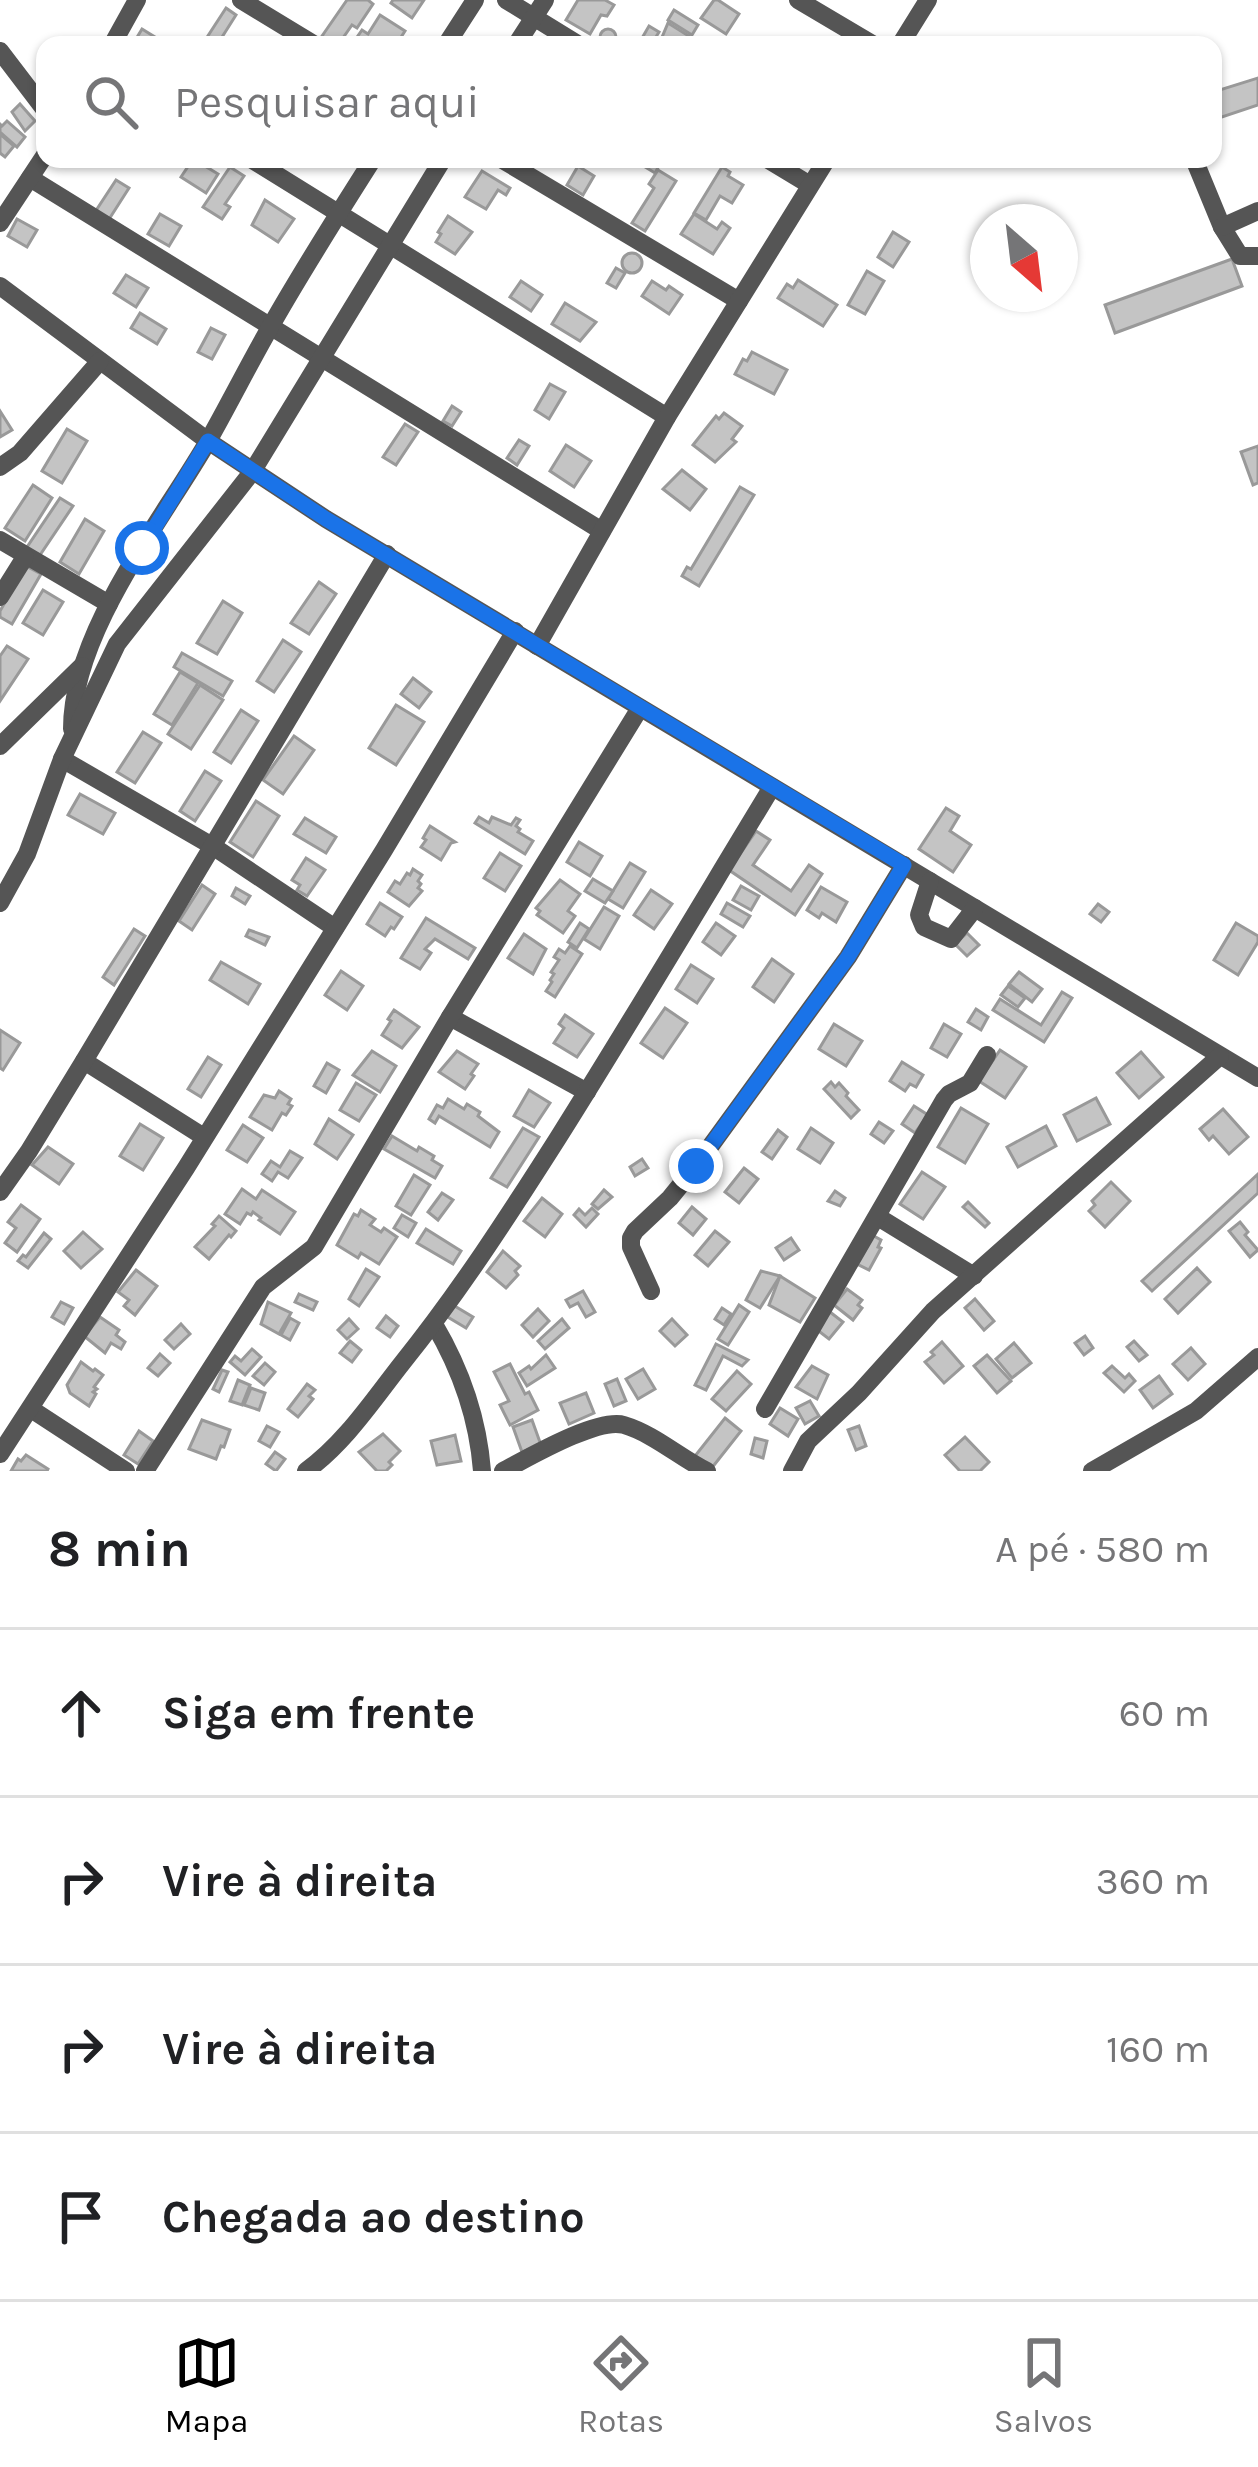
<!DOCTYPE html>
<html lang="pt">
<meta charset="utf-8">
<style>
body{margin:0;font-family:Karla,sans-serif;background:#f2f2f2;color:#202124}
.compass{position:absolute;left:970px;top:204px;width:108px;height:108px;border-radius:50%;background:#fff;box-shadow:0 3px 9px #0004;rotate:152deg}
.stop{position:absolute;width:36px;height:36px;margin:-27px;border:9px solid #1a73e8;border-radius:50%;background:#fff}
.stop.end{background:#1a73e8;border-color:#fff;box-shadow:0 3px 12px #0008}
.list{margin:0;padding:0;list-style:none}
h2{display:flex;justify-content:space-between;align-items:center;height:156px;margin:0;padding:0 48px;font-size:51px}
h2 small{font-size:39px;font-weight:400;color:#757577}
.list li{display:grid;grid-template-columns:78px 1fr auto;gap:36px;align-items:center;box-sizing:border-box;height:168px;padding:0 48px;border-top:3px solid #e0e0e0}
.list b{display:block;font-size:45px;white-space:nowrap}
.list em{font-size:39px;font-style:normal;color:#757577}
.icon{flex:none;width:66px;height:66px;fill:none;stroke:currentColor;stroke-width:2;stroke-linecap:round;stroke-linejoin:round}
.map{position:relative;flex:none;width:1258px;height:1471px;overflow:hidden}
.search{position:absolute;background:#fff;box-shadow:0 3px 9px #0004;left:36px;right:36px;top:36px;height:132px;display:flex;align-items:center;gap:30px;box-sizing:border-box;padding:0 42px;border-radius:24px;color:#757577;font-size:45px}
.sheet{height:828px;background:#fff}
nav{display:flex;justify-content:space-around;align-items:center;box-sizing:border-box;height:168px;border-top:3px solid #e0e0e0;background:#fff;font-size:33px;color:#757577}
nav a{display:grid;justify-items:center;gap:6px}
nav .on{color:#000}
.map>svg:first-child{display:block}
</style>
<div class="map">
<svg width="1258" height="1471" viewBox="0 0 1258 1471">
<rect width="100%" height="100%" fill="#fff"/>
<g fill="#c4c4c4" stroke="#999" stroke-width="3">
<path d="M347,0H368L373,4L357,28L352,25L338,45H335L322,36Z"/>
<path d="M393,0H424L412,18L391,3Z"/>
<path d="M578,0H605L614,5L607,16L601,15L590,34L566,20Z"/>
<path d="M714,0H718L739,14L726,34L701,18Z"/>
<path d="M226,8L236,15L217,45H202Z"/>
<path d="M674,10L698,25L692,35L668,20Z"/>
<path d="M380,15L405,31L396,45L353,43L362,30L368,34Z"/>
<path d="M668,23L692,38L687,45H664L660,42Z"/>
<path d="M649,26L659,32L651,45H638Z"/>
<path d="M142,29L168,45H140L141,42L136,39Z"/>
<circle cx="608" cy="37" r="8"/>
<path d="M1258,78V105L1213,120V92Z"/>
<path d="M20,104L35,121L25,131L12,112Z"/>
<path d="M7,121L25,137L17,147L0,132V124L2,126Z"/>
<path d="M0,134L14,146L5,157L0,153Z"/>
<path d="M193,159H201L206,163L205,166L218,174L206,193L181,177Z"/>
<path d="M632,159H663L655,173Z"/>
<path d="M578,166L594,176L583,195L567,185Z"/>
<path d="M230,167L244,176L225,204L230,207L222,219L203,207Z"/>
<path d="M722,167L730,172L728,176L743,185L732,203L720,196L706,220L694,213Z"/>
<path d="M658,170L676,181L645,231L632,223L654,188L649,184Z"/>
<path d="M482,171L510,188L506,195L498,190L486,209L465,197Z"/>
<path d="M116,180L129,188L106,224L93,215Z"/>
<path d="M265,200L294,219L278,242L252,225Z"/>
<path d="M160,214L181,226L169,246L148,234Z"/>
<path d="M694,214L717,229L722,222L730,228L713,254L681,234Z"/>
<path d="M448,216L472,232L455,254L436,242L441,234L438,232Z"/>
<path d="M17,219L37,230L27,247L8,236Z"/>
<path d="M893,232L909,242L893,267L878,257Z"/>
<circle cx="632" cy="263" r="10"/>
<path d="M1232,259L1242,286L1115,333L1105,305Z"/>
<path d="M616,268L625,273L616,288L607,283Z"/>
<path d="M867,271L884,281L865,314L848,305Z"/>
<path d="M126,275L148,288L136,307L114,293Z"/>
<path d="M798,280L837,305L823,326L778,298L787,284L793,288Z"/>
<path d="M521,281L542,295L531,311L510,297Z"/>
<path d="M652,281L666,290L669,286L682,295L669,314L642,296Z"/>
<path d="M565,303L596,322L580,341L552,324Z"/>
<path d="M140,313L166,329L157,344L131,328Z"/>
<path d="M211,328L225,335L212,359L198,352Z"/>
<path d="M752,352L787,370L774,394L735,374L743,359L747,361Z"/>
<path d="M550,384L565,392L549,419L535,410Z"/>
<path d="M452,406L461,412L452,426L443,421Z"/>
<path d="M0,411L12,430L0,437Z"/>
<path d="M724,413L742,426L732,439L736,442L715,462L693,445L716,416L719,419Z"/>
<path d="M405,424L418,432L396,465L383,457Z"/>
<path d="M67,429L87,441L62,483L42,471Z"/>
<path d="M519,440L529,446L517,465L507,458Z"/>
<path d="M566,445L591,461L574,487L550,471Z"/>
<path d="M1258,446V483L1253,485L1241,452Z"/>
<path d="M682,470L706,489L690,510L663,489Z"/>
<path d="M33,485L52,498L25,541L5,528Z"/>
<path d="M740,487L754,495L699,586L682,576L687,567L691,569Z"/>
<path d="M60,498L73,506L36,561L23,553Z"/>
<path d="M85,519L104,531L79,574L60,562Z"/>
<path d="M26,566L41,574L12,624L0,617V611Z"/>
<path d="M319,582L336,594L309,634L291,623Z"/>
<path d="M43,590L63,602L43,635L23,623Z"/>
<path d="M223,601L242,613L217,654L197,643Z"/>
<path d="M283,640L301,652L274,692L257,681Z"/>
<path d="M7,646L28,659L0,701V656Z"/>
<path d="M182,653L232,681L223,696L174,667Z"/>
<path d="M180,672L198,683L172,725L154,714Z"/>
<path d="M413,678L431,692L419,708L401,694Z"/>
<path d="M200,685L223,700L191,749L168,734Z"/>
<path d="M396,705L424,722L396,765L369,748Z"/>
<path d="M241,710L258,721L231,763L214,752Z"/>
<path d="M143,732L161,743L135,783L117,772Z"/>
<path d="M294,736L314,750L283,794L263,780Z"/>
<path d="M205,771L221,781L195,821L180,811Z"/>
<path d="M80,794L115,813L103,834L68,815Z"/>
<path d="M256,801L279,816L253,857L230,842Z"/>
<path d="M946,808L959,816L950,831L971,845L953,872L919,849Z"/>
<path d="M479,817L489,823L492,817L511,825L516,818L520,820L516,826L520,829L518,832L533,841L525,854L475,823Z"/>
<path d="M305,818L336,837L326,853L294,834Z"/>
<path d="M430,826L455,842L451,843L441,860L421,847L426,840L423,838Z"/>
<path d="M756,831L770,840L753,865L791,891L809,865L822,874L795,915L729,870Z"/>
<path d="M579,842L602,856L590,876L567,862Z"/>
<path d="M500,853L521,866L505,891L484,878Z"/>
<path d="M306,858L325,870L307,896L297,890L300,885L292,880Z"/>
<path d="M630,863L645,872L623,908L608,899Z"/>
<path d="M413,869L422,875L418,881L421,884L418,888L422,891L409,906L388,892L395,881L400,884L407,873L410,875Z"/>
<path d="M593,879L613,891L605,903L585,891Z"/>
<path d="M560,880L580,894L568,911L575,916L563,933L537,915L540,911L536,908Z"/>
<path d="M202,885L215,894L192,930L179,921Z"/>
<path d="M741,886L759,896L751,910L733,900Z"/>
<path d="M821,887L847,902L836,922L822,913L819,918L807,910Z"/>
<path d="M236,888L250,896L245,904L232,896Z"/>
<path d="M651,890L672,904L654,929L634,915Z"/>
<path d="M380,903L402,917L394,929L391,927L385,936L367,924Z"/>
<path d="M727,903L750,916L743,927L721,914Z"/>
<path d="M1098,904L1109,912L1101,922L1090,914Z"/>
<path d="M604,907L619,916L600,949L584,939Z"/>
<path d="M426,918L475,948L468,959L435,939L425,949L431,953L420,969L401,958Z"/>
<path d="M580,923L589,929L577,948L568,942Z"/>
<path d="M716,923L735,936L721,955L703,942Z"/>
<path d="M1236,923L1258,936V942L1238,975L1214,960Z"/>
<path d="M134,929L145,936L114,985L103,977Z"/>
<path d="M249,930L269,937L265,945L246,936Z"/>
<path d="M967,933L979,945L967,956L955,944Z"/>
<path d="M524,934L546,949L533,974L508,958Z"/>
<path d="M570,946L582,954L555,997L546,991L552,982L550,980L554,974L551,972L559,960L554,957L559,949L565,953Z"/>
<path d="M772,959L793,974L774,1002L753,987Z"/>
<path d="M221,962L260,984L248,1004L210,980Z"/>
<path d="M691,965L713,979L697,1003L676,989Z"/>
<path d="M341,971L363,986L347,1010L325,995Z"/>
<path d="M1019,972L1042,989L1032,1002L1009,984Z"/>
<path d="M1008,986L1025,998L1018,1007L1001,995Z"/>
<path d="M1062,992L1072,998L1044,1042L993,1010L1000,999L1041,1025Z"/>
<path d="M665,1008L687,1023L663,1058L641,1043Z"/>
<path d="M976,1009L988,1017L981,1030L968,1022Z"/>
<path d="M394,1010L419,1027L402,1048L382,1035L391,1021L388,1019Z"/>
<path d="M565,1015L593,1034L577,1057L554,1043L564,1028L559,1024Z"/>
<path d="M834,1024L862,1041L846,1066L819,1049Z"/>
<path d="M944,1024L961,1034L947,1057L931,1048Z"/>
<path d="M0,1030L20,1043L3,1070L0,1068Z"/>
<path d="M1000,1050L1026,1067L1005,1098L979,1081Z"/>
<path d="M372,1051L396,1066L380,1092L353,1075Z"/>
<path d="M457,1051L478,1064L471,1074L474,1076L465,1089L439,1072Z"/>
<path d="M1141,1052L1163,1077L1139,1098L1117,1073Z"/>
<path d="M208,1057L221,1065L201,1097L188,1089Z"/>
<path d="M902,1062L923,1075L916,1087L910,1084L905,1091L890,1081Z"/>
<path d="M327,1063L339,1070L326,1093L314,1086Z"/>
<path d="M831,1082L835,1087L839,1083L848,1093L846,1096L859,1110L851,1118L824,1089Z"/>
<path d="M356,1083L376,1095L359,1121L340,1110Z"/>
<path d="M529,1090L550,1103L534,1127L514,1116Z"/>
<path d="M279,1091L291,1099L288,1104L292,1106L286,1115L282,1113L272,1130L250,1117L264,1095L275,1098Z"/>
<path d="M1096,1098L1110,1124L1077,1141L1064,1115Z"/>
<path d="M448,1099L464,1109L467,1104L480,1112L478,1116L499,1132L490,1147L439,1116L435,1123L429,1119L437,1105L443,1108Z"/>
<path d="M914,1106L928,1115L915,1133L902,1124Z"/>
<path d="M961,1108L988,1124L965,1163L938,1147Z"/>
<path d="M1223,1109L1248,1137L1229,1154L1213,1136L1209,1140L1200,1129Z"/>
<path d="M329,1119L353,1135L337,1159L315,1144Z"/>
<path d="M879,1122L893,1131L884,1143L871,1134Z"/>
<path d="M140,1124L163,1138L143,1170L120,1156Z"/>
<path d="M243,1125L263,1138L247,1162L227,1150Z"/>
<path d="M1046,1126L1056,1146L1018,1167L1007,1147Z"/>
<path d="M523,1128L539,1137L507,1187L491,1178Z"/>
<path d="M811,1128L833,1143L820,1163L798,1149Z"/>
<path d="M778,1130L787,1137L772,1159L762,1152Z"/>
<path d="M392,1136L417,1151L419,1147L434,1156L432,1160L442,1166L435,1178L384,1149Z"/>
<path d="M48,1147L73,1164L59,1184L32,1165Z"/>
<path d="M290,1151L302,1158L288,1178L278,1172L272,1181L262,1174L271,1161L280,1167Z"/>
<path d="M642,1159L648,1168L635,1176L630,1167Z"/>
<path d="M744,1168L758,1179L739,1203L725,1192Z"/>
<path d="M922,1172L945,1187L923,1219L900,1204Z"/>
<path d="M1258,1174V1193L1152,1291L1142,1281Z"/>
<path d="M414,1175L430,1185L411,1215L396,1206Z"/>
<path d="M1111,1182L1130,1201L1105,1227L1089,1211L1095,1205L1092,1201Z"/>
<path d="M242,1189L256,1199L262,1190L295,1212L280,1234L259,1220L261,1218L253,1212L251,1215L247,1213L240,1224L225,1214Z"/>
<path d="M604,1190L612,1197L598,1209L592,1204Z"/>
<path d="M835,1191L845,1198L840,1206L828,1201Z"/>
<path d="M442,1193L453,1200L438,1220L428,1212Z"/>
<path d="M542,1198L562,1214L545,1237L524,1221Z"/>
<path d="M968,1202L989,1223L985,1227L963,1207Z"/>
<path d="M21,1205L40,1219L17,1252L5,1243L16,1228L8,1222Z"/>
<path d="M692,1207L706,1219L693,1235L679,1223Z"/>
<path d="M592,1208L598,1214L586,1227L574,1215L579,1209L585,1215Z"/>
<path d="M361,1210L375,1219L370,1225L381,1232L384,1228L397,1237L379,1264L361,1253L358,1258L337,1245L354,1214L358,1216Z"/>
<path d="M402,1215L416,1223L408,1237L394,1228Z"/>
<path d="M219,1216L236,1231L231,1237L229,1235L209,1259L195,1247L215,1226L212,1224Z"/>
<path d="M1240,1222L1248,1232L1245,1235L1258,1250L1250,1257L1229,1231Z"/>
<path d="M426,1229L461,1251L453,1264L417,1243Z"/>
<path d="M715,1231L729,1242L708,1266L695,1255Z"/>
<path d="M83,1232L102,1249L81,1268L64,1251Z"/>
<path d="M44,1233L51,1239L28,1268L18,1261L23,1255L26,1257Z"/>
<path d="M872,1235L881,1240L878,1247L881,1248L869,1270L857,1264Z"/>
<path d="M791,1238L799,1250L784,1260L776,1248Z"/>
<path d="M503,1251L520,1266L515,1271L518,1275L506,1288L487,1272Z"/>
<path d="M1197,1268L1210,1282L1178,1313L1165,1299Z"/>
<path d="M366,1269L379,1277L359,1306L349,1299Z"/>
<path d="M136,1270L157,1286L135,1315L124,1306L129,1300L118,1292Z"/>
<path d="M761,1271L780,1276L760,1308L746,1300Z"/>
<path d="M780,1276L815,1298L800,1322L769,1305Z"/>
<path d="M847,1289L862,1300L858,1305L862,1308L853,1320L834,1305Z"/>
<path d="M583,1291L595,1312L586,1317L578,1303L570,1307L566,1300Z"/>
<path d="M299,1294L317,1302L313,1310L295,1302Z"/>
<path d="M975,1299L994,1321L984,1330L965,1308Z"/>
<path d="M61,1302L73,1308L64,1324L52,1317Z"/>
<path d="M268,1302L291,1313L279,1334L261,1324Z"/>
<path d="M453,1305L473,1317L466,1328L446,1316Z"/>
<path d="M739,1305L749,1312L728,1345L718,1339Z"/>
<path d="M722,1308L731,1314L724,1325L715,1319Z"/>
<path d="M538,1309L549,1321L533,1337L522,1325Z"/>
<path d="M830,1312L843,1322L829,1339L816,1329Z"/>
<path d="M386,1316L398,1326L390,1337L377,1328Z"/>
<path d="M100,1317L119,1330L116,1335L125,1342L121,1349L111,1343L105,1353L84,1336Z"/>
<path d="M290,1318L299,1323L290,1340L281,1335Z"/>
<path d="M349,1319L358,1329L347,1339L338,1330Z"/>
<path d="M562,1319L569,1328L545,1349L538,1341Z"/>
<path d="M672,1319L687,1335L675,1346L660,1331Z"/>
<path d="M181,1324L190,1334L174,1349L165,1340Z"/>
<path d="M1085,1336L1093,1348L1084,1355L1075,1343Z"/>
<path d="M350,1341L361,1350L352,1362L340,1353Z"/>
<path d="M1134,1341L1147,1355L1139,1361L1127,1347Z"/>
<path d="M942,1342L963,1366L944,1383L925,1362L934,1355L931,1352Z"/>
<path d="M1014,1343L1031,1363L1012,1378L996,1359Z"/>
<path d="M716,1344L748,1360L742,1366L723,1356L706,1390L695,1385Z"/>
<path d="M1191,1348L1205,1364L1188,1380L1173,1364Z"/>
<path d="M252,1349L261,1357L245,1375L230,1362L235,1356L241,1361Z"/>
<path d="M160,1354L170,1363L158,1376L148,1368Z"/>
<path d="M546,1355L555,1368L527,1386L519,1373L529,1366L531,1369Z"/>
<path d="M987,1355L1011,1381L997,1393L974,1366Z"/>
<path d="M81,1362L93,1371L95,1369L103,1375L94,1387L97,1389L93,1392L96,1394L89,1406L70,1393L67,1385Z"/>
<path d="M265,1363L275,1372L264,1385L253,1376Z"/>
<path d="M510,1364L525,1394L529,1392L538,1410L510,1425L500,1405L509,1401L494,1372Z"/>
<path d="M812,1366L828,1375L817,1399L796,1387Z"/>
<path d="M1112,1366L1125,1378L1129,1374L1135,1381L1124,1392L1104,1373Z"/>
<path d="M643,1369L655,1389L638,1399L626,1379Z"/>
<path d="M222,1370L228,1372L219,1392L213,1389Z"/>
<path d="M737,1371L751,1384L726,1411L712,1399Z"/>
<path d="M1159,1376L1172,1394L1153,1408L1140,1390Z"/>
<path d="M617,1379L626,1401L614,1406L605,1384Z"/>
<path d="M238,1380L250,1385L242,1405L230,1401Z"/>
<path d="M307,1384L315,1390L309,1396L313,1399L298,1417L288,1409Z"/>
<path d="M251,1388L265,1393L259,1410L244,1405Z"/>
<path d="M586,1393L594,1413L569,1424L560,1403Z"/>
<path d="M810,1401L819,1416L805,1424L796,1408Z"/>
<path d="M780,1408L798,1419L788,1436L770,1424Z"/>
<path d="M725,1418L741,1431L711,1469L695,1456Z"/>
<path d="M202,1420L230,1430L224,1447L221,1446L216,1459L189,1449Z"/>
<path d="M532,1420L541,1445L522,1452L513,1427Z"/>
<path d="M267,1426L279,1432L270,1447L259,1441Z"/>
<path d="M859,1426L866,1446L856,1450L848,1430Z"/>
<path d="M139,1431L153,1441L138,1464L124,1455Z"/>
<path d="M383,1434L400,1451L389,1462L392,1465L386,1471H377L359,1452Z"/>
<path d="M455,1435L461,1461L437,1465L431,1441Z"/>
<path d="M965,1437L989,1462L980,1471H960L945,1455Z"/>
<path d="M755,1438L767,1441L763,1458L751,1454Z"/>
<path d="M275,1452L285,1459L276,1471L266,1464Z"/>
<path d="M26,1455L48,1469L47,1471H11L18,1459L21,1461Z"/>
</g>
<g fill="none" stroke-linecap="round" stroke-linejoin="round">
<g stroke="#555" stroke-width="18">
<path d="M241,0L315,45"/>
<path d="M506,0L579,45"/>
<path d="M798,0L874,45"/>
<path d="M112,45L137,0"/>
<path d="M446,45L475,0"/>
<path d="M516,45L545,0"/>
<path d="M900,45L928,0"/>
<path d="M0,51L45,110"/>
<path d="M251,159L667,417"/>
<path d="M501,159L739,301"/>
<path d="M767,159L810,185"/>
<path d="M1194,159L1222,227L1240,256H1258"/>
<path d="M30,178L602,531"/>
<path d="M0,223L45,155"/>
<path d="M1222,227L1258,211"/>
<path d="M0,286L208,441L326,519L1258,1078"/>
<path d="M0,467L20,453L100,361"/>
<path d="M0,540L109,604"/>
<path d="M0,597L25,557"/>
<path d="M537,646L667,417L827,159"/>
<path d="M72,729C72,633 159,525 207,443C228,406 247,368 268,331C301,272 337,216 373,159"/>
<path d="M0,746L82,666"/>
<path d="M62,759L214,847L335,928"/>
<path d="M930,881L919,915L924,927L951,939L975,908"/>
<path d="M0,903L27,854L62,759L117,644L252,472L443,159"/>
<path d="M450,1017L587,1092"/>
<path d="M84,1061L204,1137"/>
<path d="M0,1192L29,1151L84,1061L387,554"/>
<path d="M878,1217L974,1276"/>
<path d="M651,1291L631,1247V1238L635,1231L670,1198L696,1166L848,957L904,865"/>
<path d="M434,1324C460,1368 478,1419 482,1471"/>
<path d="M31,1409L126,1471"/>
<path d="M765,1409L944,1100L949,1094L970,1083L987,1055"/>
<path d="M0,1454L186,1168L384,850L515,631"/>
<path d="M145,1471L263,1287L314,1247L450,1017L640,708"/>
<path d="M306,1471C345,1443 373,1400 403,1362C460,1291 509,1215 558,1138C631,1022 701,904 772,787"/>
<path d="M503,1471C528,1458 598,1417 624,1425C654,1434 679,1457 707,1471"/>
<path d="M792,1471L808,1441L859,1393L933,1311L1220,1056"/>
<path d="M1092,1471L1196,1411L1258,1357"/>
</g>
</g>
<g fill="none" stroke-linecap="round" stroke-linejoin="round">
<path stroke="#1a73e8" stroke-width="15" d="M142,548L208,441L326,519L904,865L848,957L696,1166"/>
</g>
</svg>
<svg class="compass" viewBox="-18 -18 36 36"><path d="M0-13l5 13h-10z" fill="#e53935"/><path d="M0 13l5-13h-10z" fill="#757577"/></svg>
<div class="stop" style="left:142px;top:548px"></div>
<div class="stop end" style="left:696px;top:1166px"></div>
<div class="search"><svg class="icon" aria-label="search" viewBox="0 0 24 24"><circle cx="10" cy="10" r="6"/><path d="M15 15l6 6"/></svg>Pesquisar aqui</div>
</div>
<section class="sheet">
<h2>8 min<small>A pé · 580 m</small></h2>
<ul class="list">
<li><svg class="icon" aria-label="ahead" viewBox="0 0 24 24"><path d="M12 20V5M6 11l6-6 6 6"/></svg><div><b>Siga em frente</b></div><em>60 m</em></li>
<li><svg class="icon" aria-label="right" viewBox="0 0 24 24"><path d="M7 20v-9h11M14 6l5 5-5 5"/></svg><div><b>Vire à direita</b></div><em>360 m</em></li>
<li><svg class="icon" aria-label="right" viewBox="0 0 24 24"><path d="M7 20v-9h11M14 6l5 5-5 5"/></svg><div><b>Vire à direita</b></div><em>160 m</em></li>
<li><svg class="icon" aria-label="arrive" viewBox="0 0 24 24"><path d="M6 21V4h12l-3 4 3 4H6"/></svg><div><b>Chegada ao destino</b></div></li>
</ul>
</section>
<nav>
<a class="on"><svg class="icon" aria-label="map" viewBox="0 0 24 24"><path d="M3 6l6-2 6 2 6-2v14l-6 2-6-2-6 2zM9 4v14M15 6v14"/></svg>Mapa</a>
<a><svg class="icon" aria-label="directions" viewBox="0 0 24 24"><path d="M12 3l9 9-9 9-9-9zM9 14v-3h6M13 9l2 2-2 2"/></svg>Rotas</a>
<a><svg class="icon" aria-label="saved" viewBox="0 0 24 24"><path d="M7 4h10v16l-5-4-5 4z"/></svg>Salvos</a>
</nav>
